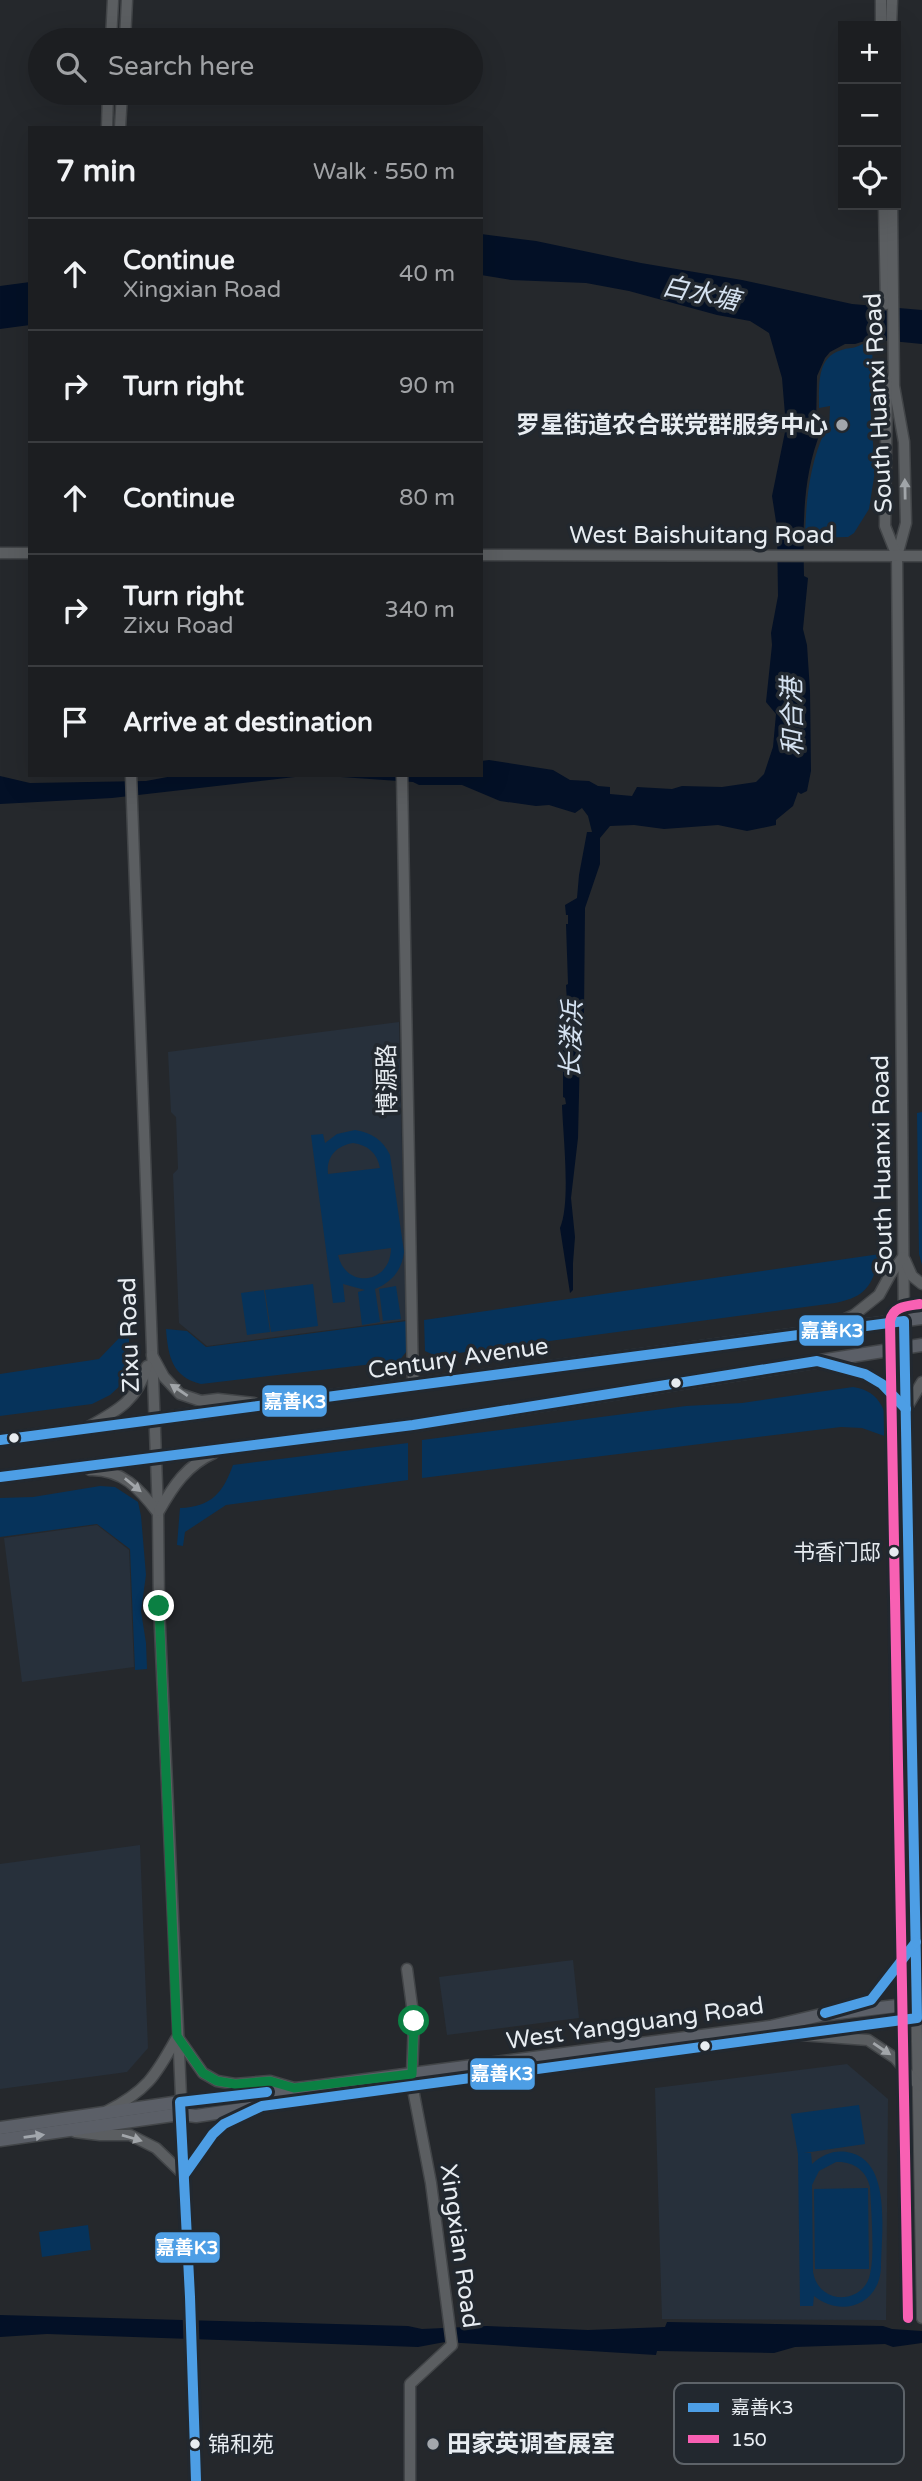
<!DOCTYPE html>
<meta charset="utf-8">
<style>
body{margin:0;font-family:"Varela Round","Noto Sans SC",sans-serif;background:#292b2e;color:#f1f3f6}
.controls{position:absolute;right:21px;top:21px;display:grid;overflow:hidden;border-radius:0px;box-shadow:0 7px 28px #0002}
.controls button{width:63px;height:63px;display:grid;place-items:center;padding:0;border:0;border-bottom:2px solid #3a3c3f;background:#1c1e21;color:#f1f3f6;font:35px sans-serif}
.stop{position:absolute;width:21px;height:21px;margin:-16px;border:5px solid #0b8043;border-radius:50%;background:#fff}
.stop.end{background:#0b8043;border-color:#fff;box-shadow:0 2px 7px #0008}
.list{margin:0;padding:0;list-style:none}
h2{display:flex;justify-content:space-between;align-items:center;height:91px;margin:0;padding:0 28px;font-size:30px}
h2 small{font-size:23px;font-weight:400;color:#a0a2a5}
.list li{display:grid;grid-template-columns:46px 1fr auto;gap:21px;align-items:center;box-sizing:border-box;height:112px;padding:0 28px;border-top:2px solid #3a3c3f}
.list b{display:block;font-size:26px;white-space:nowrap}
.list p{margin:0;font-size:23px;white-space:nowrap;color:#a0a2a5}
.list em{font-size:23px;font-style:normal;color:#a0a2a5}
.icon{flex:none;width:38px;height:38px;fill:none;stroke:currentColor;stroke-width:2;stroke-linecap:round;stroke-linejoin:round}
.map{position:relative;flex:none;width:922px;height:2481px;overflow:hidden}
.search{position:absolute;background:#1c1e21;box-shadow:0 7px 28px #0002;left:28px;top:28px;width:455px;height:77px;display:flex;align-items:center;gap:18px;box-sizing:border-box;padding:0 24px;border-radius:38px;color:#a0a2a5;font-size:26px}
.panel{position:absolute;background:#1c1e21;box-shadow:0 7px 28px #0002;left:28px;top:126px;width:455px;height:651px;border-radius:0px}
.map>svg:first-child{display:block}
</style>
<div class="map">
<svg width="922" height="2481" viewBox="0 0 922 2481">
<rect width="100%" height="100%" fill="#25282c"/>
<g fill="#27303b">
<path d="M399,1022L406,1320L207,1346L179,1323L173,1174L178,1169L176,1117L171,1112L168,1052Z"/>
<path d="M97,1525L129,1550L134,1667L22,1682L4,1538Z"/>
<path d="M140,1845L148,2048L127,2072L0,2089V1864Z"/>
<path d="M573,1960L579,2018L447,2035L439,1977Z"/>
<path d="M847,2064L888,2099L886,2320L662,2319L655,2088Z"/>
</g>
<g fill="#06335b" fill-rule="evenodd">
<path d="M872,340L873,381L870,403L875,471L869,509L854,533L848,537L805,538C806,500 809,466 825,431H829L830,406L819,408C819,378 817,352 851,348C857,348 865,342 872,340Z"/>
<path d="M922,1112V1265L919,1254L917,1113Z"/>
<path d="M355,1130C372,1133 383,1140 390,1155L404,1252C402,1270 392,1282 375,1289L380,1322L362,1325L358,1292L365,1290L343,1284L345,1302L333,1303L311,1135L323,1134L325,1143L337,1134ZM353,1143C368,1145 377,1153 380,1168L328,1174C326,1157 336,1146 353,1143ZM391,1248C391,1284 346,1290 338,1255Z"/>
<path d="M880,1254C872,1285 868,1296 835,1303L436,1356L425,1351L424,1320Z"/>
<path d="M313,1284L318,1326L271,1332L265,1290Z"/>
<path d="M396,1286L401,1319L383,1321L379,1289Z"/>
<path d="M264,1290L270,1332L247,1335L241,1293Z"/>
<path d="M407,1321L406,1352L399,1361L201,1384C172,1377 168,1356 166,1329L187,1331L206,1347Z"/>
<path d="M129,1333V1366L123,1383L110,1395L92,1404L0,1416V1374L99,1359L123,1334Z"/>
<path d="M853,1387C882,1391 887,1414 890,1438L862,1428L841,1427L422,1478V1440L686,1406L742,1403Z"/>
<path d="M408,1443V1480L226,1505L185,1532L183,1546L177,1545L180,1508C211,1507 223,1493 233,1465Z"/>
<path d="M100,1486L115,1487L138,1502L141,1516L146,1575L141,1611L146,1643L147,1669L135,1670L130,1549L97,1524L0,1537V1498L33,1497Z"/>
<path d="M859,2105L865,2144L804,2153H811L812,2164C822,2155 833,2150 847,2152C893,2159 881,2234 881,2268C879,2305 841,2318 814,2296L813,2306H800L798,2154L791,2114ZM836,2162C853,2161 866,2170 870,2187C871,2209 875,2255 870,2274C867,2291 849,2301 833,2296C821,2292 815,2283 813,2272L812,2185L819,2171Z"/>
<path d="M868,2188L869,2269H815L814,2189Z"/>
<path d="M88,2225L91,2250L42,2257L39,2232Z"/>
</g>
<g fill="#031026">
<path d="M481,234L536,241L641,263L742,280L852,304L922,310V344L871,339L855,344H845L830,352L825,358L817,376L816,426L821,431C802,477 803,526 804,576L808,578L803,629L807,645L810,691L811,771L807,791L801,794L798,792L793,806L776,820V825L747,831L718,825L664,829L634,825L610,826L600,838V864L585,908L584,1013L580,1051L578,1138L571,1198L575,1237L573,1263V1290L570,1293L560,1228C571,1202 563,1136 562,1105L566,1104L565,1098L563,1097V1041L560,1025L567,1002L566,985L568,984L566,924H568V915H566L565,905L577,898L579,875L587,832H592L588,816L582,808L575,813L549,805L536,806L500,801L462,785H419L413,782L312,775L112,798L0,804V776L30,783L146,781L178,775H481V761L489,760L553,770L570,780L589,781L598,786L610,787V794L632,796L637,787L672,789L682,786L722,787L756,782L764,774L773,747L776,714L766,702L772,645L771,633L778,596L777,528L772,496L786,427L782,378L769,333L750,321L717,315L629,291L586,283L511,280L481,275Z"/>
<path d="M30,282V325L0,329V286Z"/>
<path d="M0,2315L408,2326L422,2329L487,2326L588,2330L665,2327L667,2322L883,2326L892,2329L922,2331V2343L893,2347L885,2344L795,2347L774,2353L657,2351L656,2355L445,2342L418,2347L47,2334L0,2337Z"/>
</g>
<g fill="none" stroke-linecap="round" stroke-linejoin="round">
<g stroke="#424548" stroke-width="13">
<g id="minor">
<path d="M881,0V26"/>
<path d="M891,26L892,0"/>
<path d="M111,40L113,0"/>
<path d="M125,40L127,0"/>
<path d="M107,128L108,93"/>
<path d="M120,128L122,93"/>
<path d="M884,205L886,304"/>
<path d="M892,205L894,386L904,442L906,523L897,556L904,1321L922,2318"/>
<path d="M887,380L885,526L897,556"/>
<path d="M0,553H30"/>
<path d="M481,555L922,556"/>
<path d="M131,775L158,1513L159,1606L190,2297L196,2481"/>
<path d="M402,775L413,1385"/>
<path d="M905,1260L912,1276L922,1284"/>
<path d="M825,1328L854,1315L879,1295L890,1275L903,1257"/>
<path d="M152,1355L164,1377L180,1394L201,1401L218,1399L254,1403"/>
<path d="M819,1362L865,1374L882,1384L906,1409"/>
<path d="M906,1409L922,1382"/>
<path d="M88,1427C117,1411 138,1400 147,1366"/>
<path d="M90,1470C122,1469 140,1489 158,1513"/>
<path d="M159,1511C173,1486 187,1465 214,1453"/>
<path d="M407,1969L414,2021L412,2074"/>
<path d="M840,2009L871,2000L916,1942"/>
<path d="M801,2035L868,2040L895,2058L919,2086"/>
<path d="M179,2039L203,2073L217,2081L235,2084L270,2081L294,2088"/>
<path d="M107,2111C146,2091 155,2077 176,2039"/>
<path d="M75,2132L100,2135H130L156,2148L184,2175"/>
<path d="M184,2175L213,2134L224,2124L254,2110"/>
<path d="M410,2481V2384L452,2345L431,2183L412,2084"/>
</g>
</g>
<g stroke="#424548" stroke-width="15">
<g id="major">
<path d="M0,1440L922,1318"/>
<path d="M0,1477L413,1425L922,1345"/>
<path d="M0,2128L180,2102L313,2087L770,2027L821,2015L922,2003"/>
<path d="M0,2140L180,2114L196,2116L362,2091L770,2036L922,2018"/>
</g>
</g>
<use href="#minor" stroke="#5b5e61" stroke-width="10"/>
<use href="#major" stroke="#5b5f67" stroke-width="12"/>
<g stroke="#22282f" stroke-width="16">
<g id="bus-1">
<path d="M0,1440L904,1321L917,2018L262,2106L224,2124L213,2134L184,2175"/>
<path d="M0,1477L413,1425L817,1361L865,1374L882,1384L906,1409"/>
<path d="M825,2013L871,2000L916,1942"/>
<path d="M196,2481L190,2297L180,2102L267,2092"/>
</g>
</g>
<g stroke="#22282f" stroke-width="16">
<path id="bus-2" d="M908,2318L890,1321C893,1306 907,1306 920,1304"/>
</g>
<use href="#bus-1" stroke="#4d9ee5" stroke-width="10"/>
<use href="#bus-2" stroke="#f860b3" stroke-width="10"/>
</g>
<defs><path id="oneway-solid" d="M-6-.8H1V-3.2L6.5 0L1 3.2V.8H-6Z" transform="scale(1.75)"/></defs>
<g fill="#a1a5a9">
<use href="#oneway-solid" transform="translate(905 489) rotate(-91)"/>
<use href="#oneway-solid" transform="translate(179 1390) rotate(-146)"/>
<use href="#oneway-solid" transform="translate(133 1485) rotate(39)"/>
<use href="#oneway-solid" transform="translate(882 2049) rotate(34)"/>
<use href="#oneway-solid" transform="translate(132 2138) rotate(16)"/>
</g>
<use fill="#a1a6ac" href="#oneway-solid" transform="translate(34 2136) rotate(-8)"/>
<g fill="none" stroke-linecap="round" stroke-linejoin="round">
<path stroke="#0b8043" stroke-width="9" d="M159,1606L177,2036L203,2073L217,2081L235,2084L270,2081L294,2088L412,2074L414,2021"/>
</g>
<g fill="#a3a7ac" stroke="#22282f" stroke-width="2.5">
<circle cx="842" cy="425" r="7"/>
<circle cx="433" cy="2444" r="7"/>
</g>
<g fill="#e7ecf1" stroke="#22282f" stroke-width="2.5">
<circle cx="676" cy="1383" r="6"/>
<circle cx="14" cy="1438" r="6"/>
<circle cx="894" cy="1552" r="6"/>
<circle cx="705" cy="2046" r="6"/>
<circle cx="195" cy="2444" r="6"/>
</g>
<g text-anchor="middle" stroke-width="7" stroke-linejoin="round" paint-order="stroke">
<g font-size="22" fill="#e7ecf1" stroke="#22282f" text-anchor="end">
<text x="881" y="1560">书香门邸</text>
<text x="208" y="2452" text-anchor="start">锦和苑</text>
</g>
<g font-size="24" fill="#e7ecf1" stroke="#22282f">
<text transform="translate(878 403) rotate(-93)" y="8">South Huanxi Road</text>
<text x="702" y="543">West Baishuitang Road</text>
<text transform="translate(387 1080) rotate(-91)" y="8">博源路</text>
<text transform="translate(882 1165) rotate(-91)" y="8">South Huanxi Road</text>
<text transform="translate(129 1335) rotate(-92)" y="8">Zixu Road</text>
<text transform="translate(458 1358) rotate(-8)" y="8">Century Avenue</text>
<text transform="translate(635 2023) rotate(-8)" y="8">West Yangguang Road</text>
<text transform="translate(460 2246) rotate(82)" y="8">Xingxian Road</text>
</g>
<g font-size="24" font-weight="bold" fill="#e7ecf1" stroke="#22282f" text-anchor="end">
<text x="828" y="433">罗星街道农合联党群服务中心</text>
<text x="447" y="2452" text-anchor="start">田家英调查展室</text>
</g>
<g font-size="26" font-style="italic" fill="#d5e2f1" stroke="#22282f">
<text transform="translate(701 293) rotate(12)" y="9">白水塘</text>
<text transform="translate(792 717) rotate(-91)" y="9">和合港</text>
<text transform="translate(571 1040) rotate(-88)" y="9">长溇浜</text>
</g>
</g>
<rect x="674" y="2383" width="230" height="81" rx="10" fill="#22282f" stroke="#5d6369" stroke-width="2"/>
<rect x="688" y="2403" width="31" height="9" fill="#4d9ee5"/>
<rect x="688" y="2435" width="31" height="8" fill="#f860b3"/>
<g font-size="19" fill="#e7ecf1">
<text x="731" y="2414">嘉善K3</text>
<text x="731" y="2446">150</text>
</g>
<g stroke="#22282f" stroke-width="2.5">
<rect x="798" y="1314" width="67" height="33" rx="7" fill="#4d9ee5"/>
<rect x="261" y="1384" width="67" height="34" rx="7" fill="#4d9ee5"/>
<rect x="469" y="2057" width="67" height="34" rx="7" fill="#4d9ee5"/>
<rect x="154" y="2231" width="67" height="33" rx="7" fill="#4d9ee5"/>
</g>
<g font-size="19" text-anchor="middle" font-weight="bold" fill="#fff">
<text x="832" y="1337">嘉善K3</text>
<text x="295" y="1408">嘉善K3</text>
<text x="502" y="2080">嘉善K3</text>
<text x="187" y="2254">嘉善K3</text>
</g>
</svg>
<div class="controls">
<button>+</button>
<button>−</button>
<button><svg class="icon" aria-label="locate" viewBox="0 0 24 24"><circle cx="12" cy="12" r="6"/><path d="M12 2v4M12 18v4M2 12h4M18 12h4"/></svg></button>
</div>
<div class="stop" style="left:414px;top:2021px"></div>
<div class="stop end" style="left:159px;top:1606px"></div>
<div class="search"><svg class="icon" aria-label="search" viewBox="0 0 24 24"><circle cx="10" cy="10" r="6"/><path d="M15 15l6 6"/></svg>Search here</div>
<section class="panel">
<h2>7 min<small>Walk · 550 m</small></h2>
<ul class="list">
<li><svg class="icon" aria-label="ahead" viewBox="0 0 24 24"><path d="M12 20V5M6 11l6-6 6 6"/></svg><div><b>Continue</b><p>Xingxian Road</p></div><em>40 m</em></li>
<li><svg class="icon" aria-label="right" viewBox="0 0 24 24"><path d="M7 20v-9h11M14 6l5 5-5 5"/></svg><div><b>Turn right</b></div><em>90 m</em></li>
<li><svg class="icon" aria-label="ahead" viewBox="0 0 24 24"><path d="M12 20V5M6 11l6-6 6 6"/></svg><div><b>Continue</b></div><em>80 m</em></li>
<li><svg class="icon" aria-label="right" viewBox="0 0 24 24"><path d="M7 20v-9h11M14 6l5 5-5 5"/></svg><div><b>Turn right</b><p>Zixu Road</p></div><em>340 m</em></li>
<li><svg class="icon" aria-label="arrive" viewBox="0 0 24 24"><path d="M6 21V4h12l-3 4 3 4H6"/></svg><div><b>Arrive at destination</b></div></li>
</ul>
</section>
</div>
